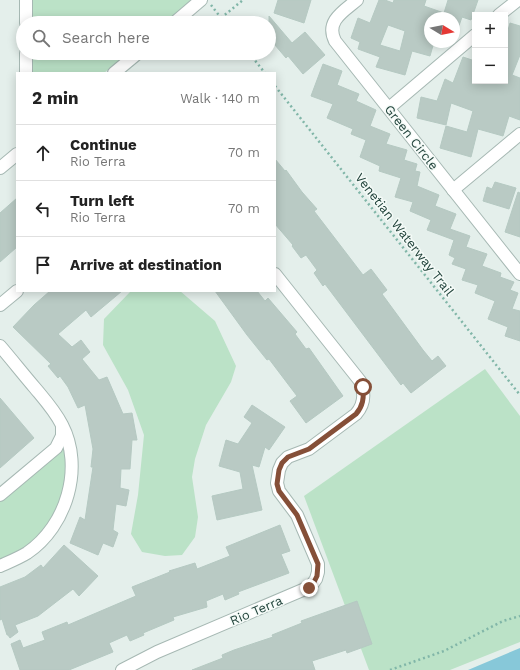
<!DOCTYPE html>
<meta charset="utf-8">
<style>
body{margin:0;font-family:"Work Sans",sans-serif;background:#f6f6f6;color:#222}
.controls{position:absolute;right:12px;top:12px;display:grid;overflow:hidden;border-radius:0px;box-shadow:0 2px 10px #0003}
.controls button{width:36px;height:36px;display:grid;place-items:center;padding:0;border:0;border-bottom:1px solid #e0e0e0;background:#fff;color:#222;font:20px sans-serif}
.compass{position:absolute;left:424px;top:12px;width:36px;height:36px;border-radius:50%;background:#fff;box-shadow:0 2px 10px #0003;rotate:100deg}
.stop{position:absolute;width:12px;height:12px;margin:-9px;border:3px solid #854f38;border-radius:50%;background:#fff}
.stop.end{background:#854f38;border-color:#fff;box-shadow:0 1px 4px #0008}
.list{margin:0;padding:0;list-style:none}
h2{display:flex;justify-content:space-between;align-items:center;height:52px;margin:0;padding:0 16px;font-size:17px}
h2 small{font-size:13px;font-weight:400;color:#767676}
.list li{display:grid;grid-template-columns:26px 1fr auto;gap:12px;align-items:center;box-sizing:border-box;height:56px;padding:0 16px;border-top:1px solid #e0e0e0}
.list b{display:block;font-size:15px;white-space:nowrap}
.list p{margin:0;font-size:13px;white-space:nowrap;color:#767676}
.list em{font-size:13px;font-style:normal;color:#767676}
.icon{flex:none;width:22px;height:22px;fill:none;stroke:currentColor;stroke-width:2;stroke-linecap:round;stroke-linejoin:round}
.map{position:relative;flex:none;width:520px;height:670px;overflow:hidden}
.search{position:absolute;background:#fff;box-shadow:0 2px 10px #0003;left:16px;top:16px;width:260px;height:44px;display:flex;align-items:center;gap:10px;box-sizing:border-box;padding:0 14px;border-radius:22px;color:#767676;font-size:15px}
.panel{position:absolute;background:#fff;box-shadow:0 2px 10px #0003;left:16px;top:72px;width:260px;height:220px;border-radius:0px}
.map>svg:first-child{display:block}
</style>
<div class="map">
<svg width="520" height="670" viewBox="0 0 520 670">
<rect width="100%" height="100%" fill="#e4efeb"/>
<g fill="#bbe2c7">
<path d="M32,0H192L165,23H32Z"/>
<path d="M32,53H128L104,73H32Z"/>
<path d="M133,291H180L215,321L236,366L231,382L206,425L195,459L192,477L198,517L195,537L182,555L165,556L142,552L131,534L138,495L144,435L128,390L103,345L104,319L130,292Z"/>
<path d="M485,369L520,416V642L450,670H369L304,496Z"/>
<path d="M65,449L68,453L63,499L45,530L22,550L0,561V502C11,492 55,451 65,449Z"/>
</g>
<path fill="#87c8d9" d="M520,648V670H468Z"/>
<g fill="#b9cac4" stroke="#b5c9c2" fill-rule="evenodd">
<path d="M278,0H311L304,23L274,13Z"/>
<path d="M379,0H385L393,3L394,0H426L424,6L444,13L448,0H478L471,20L462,17L455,37H454V18H430V42H434L430,56L412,51L405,75L376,67L380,57L358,49L360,42L351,38L358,18L370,23ZM388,25L405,31L400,51L380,45Z"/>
<path d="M269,16L292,43L305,32L325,55L303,74L288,56L286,58L269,38Z"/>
<path d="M510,23L520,26V55L512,75L520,78V120L509,116L503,136L478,129L471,157L440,148L446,126L467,132L473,111L451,103L446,125L417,118L421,97L437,101L445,79L453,83L463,57L475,61V81H505V41Z"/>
<path d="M323,64L342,71L337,85L359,94L356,101L376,110L370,126L390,134L386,144L407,150L404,160L417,164L415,171L420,172L417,186L439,195L435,206L456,214L450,229L470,236L466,247L487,254L482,266L501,273L500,277L514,282L510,290L518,293L512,309L520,311V341L505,336L508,327L488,319L495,301L475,293L478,285L462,280L466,269L452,264L455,258L449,255L454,240L427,230L431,220L410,211L413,202L395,197L401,178L379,171L380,166L360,157L366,140L351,134L353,129L327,118L333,104L311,96Z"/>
<path d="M275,159L285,171L286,170L302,192L317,209L314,211L363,275L371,269L387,290L382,294L423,350L432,361L438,356L446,366L411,393L403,383L401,385L325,284L323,286L314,273L317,270L306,255L301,258L292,246L293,245L275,224Z"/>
<path d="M495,182L516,188L509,209L483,201L487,187L492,189Z"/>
<path d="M518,192L520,193V237L505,232Z"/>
<path d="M17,198V247L0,262V213Z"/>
<path d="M50,291H122L91,317L86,310L58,334L72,347L81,340L90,352L82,359L99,380L107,377L123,414L132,413L137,440H132L130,469H121L120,488L129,490L126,506L116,504L113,530L118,533L113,547L103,543L98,555L70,543L80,517L85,520L93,467H91L93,449L85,405L78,408L68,387L60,376L58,378L48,366L51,364L13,327L34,305Z"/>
<path d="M215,291H257L265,301L268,298L297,332L295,334L306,349L309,348L343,396L306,423L290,401L297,396L269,359L267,360L247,335Z"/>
<path d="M0,398L34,438L0,468Z"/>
<path d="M252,405L285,427L269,450L265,447L259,467L252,465L262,510L217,520L212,496L243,489L240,472L219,466L226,440L238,444L252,423L244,417Z"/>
<path d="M280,525L290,551L281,554L289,573L238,592L239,594L225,600L223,594L206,601L207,607L173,617L174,620L143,633L144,635L130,641L127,635L109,643L113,652L69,670H20L11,644L20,640L23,648L45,640L42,632L67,622L68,625L136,596L132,587L170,572L169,571L195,563L197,569L230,556L226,547Z"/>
<path d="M64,545L98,576L79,596L73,589L38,616L15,625L18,632L10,638L8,635H7L2,619L0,620V587L25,577L41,565L43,568Z"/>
<path d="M357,601L372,644L347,653L346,650L312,661L315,670H192L223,658L222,655L234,650L273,637L272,635L302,623L301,621Z"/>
</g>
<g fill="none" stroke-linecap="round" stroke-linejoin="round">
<g stroke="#a6b8b3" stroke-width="14">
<g id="minor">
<path d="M357,0C344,11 325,21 335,41L520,274"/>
<path d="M499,15L518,0"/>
<path d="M26,23V0"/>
<path d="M174,23L201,0"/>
<path d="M26,73V53"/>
<path d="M114,73L138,53"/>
<path d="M389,108L475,35"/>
<path d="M0,168L17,154"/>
<path d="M453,190L520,134"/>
<path d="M0,305L17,291"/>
<path d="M0,346C12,360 23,374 35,388C45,400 55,411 62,425C84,467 67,526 27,553C19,558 9,562 0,566"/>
<path d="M0,495L56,448L62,436V427"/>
<path d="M122,670L157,652L305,589L311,586L316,579L318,572V564L297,515L279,491L277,483L279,470L282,463L288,457L309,449L356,414C365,404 365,393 360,381L275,274"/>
</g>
</g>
<g stroke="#81b6a8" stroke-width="2.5" stroke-dasharray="2 3" stroke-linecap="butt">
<path d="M211,5L225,23"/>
<path d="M221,18L243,0"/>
<path d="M249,53L265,73"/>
<path d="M275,86L520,395"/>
<path d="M390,670L444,651L503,621L520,616"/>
</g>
<use href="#minor" stroke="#fff" stroke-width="12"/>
</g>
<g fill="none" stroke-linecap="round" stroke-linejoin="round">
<path stroke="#854f38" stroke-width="5" d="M309,588L313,584L317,576L318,564L297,515L279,491L277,484L279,470L282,463L288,457L309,449L356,414C363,406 364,398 363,387"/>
</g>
<g text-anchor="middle" stroke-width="3" stroke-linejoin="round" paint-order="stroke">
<g font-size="13" fill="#21433b" stroke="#f5fbf8">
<text transform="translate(412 137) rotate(52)" y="5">Green Circle</text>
<text transform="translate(405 234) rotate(52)" y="5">Venetian Waterway Trail</text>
<text transform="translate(256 610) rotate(-23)" y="5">Rio Terra</text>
</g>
</g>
</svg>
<div class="controls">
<button>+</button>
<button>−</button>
</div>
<svg class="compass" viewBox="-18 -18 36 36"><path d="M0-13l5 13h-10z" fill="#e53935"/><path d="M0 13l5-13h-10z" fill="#767676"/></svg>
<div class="stop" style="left:363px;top:387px"></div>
<div class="stop end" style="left:309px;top:588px"></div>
<div class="search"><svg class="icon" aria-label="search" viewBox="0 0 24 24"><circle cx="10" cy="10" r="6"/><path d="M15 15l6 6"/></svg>Search here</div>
<section class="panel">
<h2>2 min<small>Walk · 140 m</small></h2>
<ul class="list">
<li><svg class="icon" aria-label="ahead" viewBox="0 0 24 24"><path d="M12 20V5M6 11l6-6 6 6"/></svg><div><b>Continue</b><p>Rio Terra</p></div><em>70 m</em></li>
<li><svg class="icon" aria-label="left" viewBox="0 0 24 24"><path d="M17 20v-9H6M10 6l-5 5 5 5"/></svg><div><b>Turn left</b><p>Rio Terra</p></div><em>70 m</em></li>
<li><svg class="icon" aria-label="arrive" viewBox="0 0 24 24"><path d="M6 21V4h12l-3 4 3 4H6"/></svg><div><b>Arrive at destination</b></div></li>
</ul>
</section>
</div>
